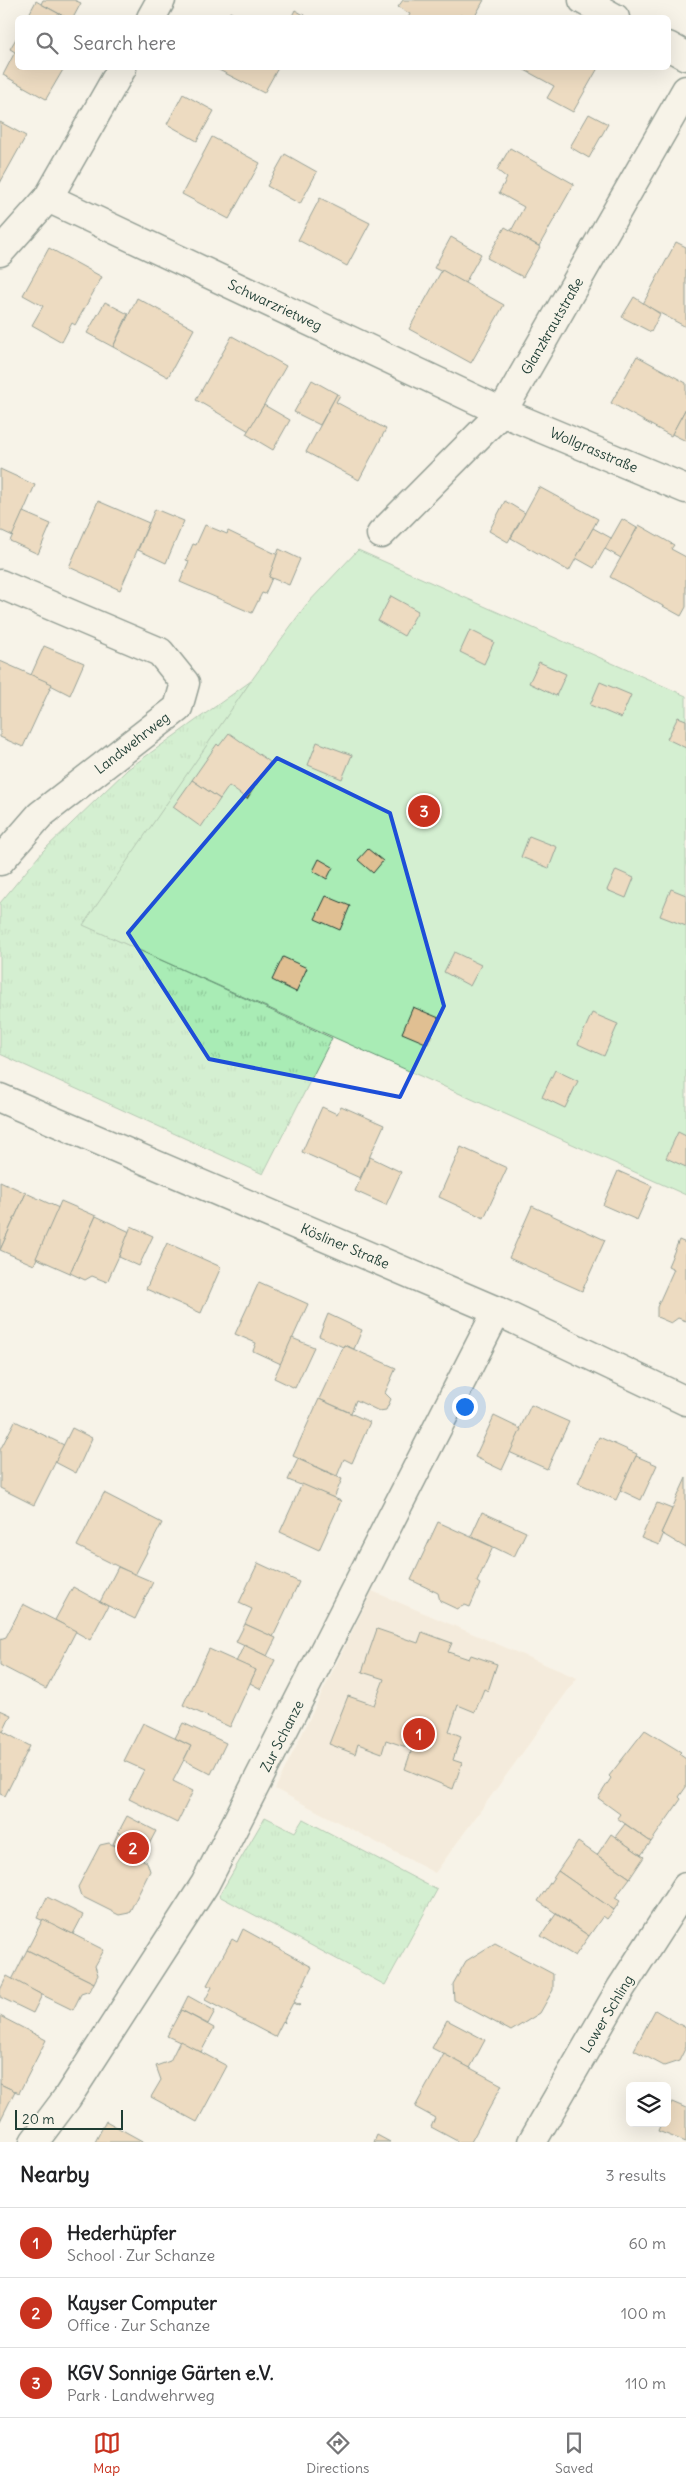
<!DOCTYPE html>
<meta charset="utf-8">
<style>
body{margin:0;font-family:Delius,sans-serif;background:#f6f6f6;color:#202124}
.controls{position:absolute;right:15px;bottom:15px;display:grid;overflow:hidden;border-radius:8px;box-shadow:0 5px 20px #0002}
.controls button{width:45px;height:45px;display:grid;place-items:center;padding:0;border:0;border-bottom:1px solid #e0e0e0;background:#fff;color:#202124;font:25px sans-serif}
.scale{position:absolute;left:15px;bottom:12px;width:108px;box-sizing:border-box;padding-left:5px;border:2px solid #1f3d34;border-top:0;font-size:14px;line-height:18px;white-space:nowrap;color:#1f3d34;-webkit-text-stroke:4px #f7f3e8;paint-order:stroke}
.you{position:absolute;left:464px;top:1406px;width:18px;height:18px;margin:-12px;border:4px solid #fff;border-radius:50%;background:#1a73e8;box-shadow:0 0 0 8px #1a73e833}
.badge{display:grid;place-items:center;width:32px;height:32px;border-radius:50%;background:#c8321e;color:#fff;font-size:16px;font-weight:700}
.pin{position:absolute;translate:-50% -50%;border:2px solid #fff;box-shadow:0 1px 5px #0006}
.list{margin:0;padding:0;list-style:none}
h2{display:flex;justify-content:space-between;align-items:center;height:65px;margin:0;padding:0 20px;font-size:21px}
h2 small{font-size:16px;font-weight:400;color:#757577}
.list li{display:grid;grid-template-columns:32px 1fr auto;gap:15px;align-items:center;box-sizing:border-box;height:70px;padding:0 20px;border-top:1px solid #e0e0e0}
.list b{display:block;font-size:19px;white-space:nowrap}
.list p{margin:0;font-size:16px;white-space:nowrap;color:#757577}
.list em{font-size:16px;font-style:normal;color:#757577}
.icon{flex:none;width:28px;height:28px;fill:none;stroke:currentColor;stroke-width:2;stroke-linecap:round;stroke-linejoin:round}
.map{position:relative;flex:none;width:686px;height:2142px;overflow:hidden}
.search{position:absolute;background:#fff;box-shadow:0 5px 20px #0002;left:15px;right:15px;top:15px;height:55px;display:flex;align-items:center;gap:12px;box-sizing:border-box;padding:0 18px;border-radius:8px;color:#757577;font-size:19px}
.sheet{height:275px;background:#fff}
nav{display:flex;justify-content:space-around;align-items:center;box-sizing:border-box;height:70px;border-top:1px solid #e0e0e0;background:#fff;font-size:14px;color:#757577}
nav a{display:grid;justify-items:center;gap:2px}
nav .on{color:#c8321e}
.map>svg:first-child{display:block}
</style>
<div class="map">
<svg width="686" height="2142" viewBox="0 0 686 2142">
<defs>
<pattern id="grass-tufts" width="24" height="20" patternUnits="userSpaceOnUse" patternTransform="scale(1.25)"><rect width="24" height="20" fill="#a9ecb5"/><path d="M3 7l-1-3M5 7V3M7 7l1-3M15 17l-1-3M17 17v-4M19 17l1-3" fill="none" stroke="#91cb9c"/></pattern>
</defs>
<rect width="100%" height="100%" fill="#f7f3e8"/>
<filter id="ink" filterUnits="userSpaceOnUse"><feTurbulence type="fractalNoise" baseFrequency=".02" numOctaves="2"/><feDisplacementMap in="SourceGraphic" scale="10" xChannelSelector="R" yChannelSelector="G"/><feConvolveMatrix kernelMatrix="1 2 1 2 8 2 1 2 1" color-interpolation-filters="sRGB"/></filter>
<g filter="url(#ink)">
<path fill="#f0e3ce" d="M372,1591L577,1678L435,1873L275,1789Z"/>
<g fill="url(#grass-tufts)" stroke="#649474">
<path d="M251,681L84,925L332,1038L263,1174L0,1054V903L43,851L128,769Z"/>
<path d="M265,1817L295,1832L303,1819L437,1890L385,1985L219,1896Z"/>
</g>
<path fill="#a9ecb5" stroke="#649474" d="M358,550L686,696V1195L83,925L251,681L306,605Z"/>
<g fill="#e0bf92" stroke="#1f3d34">
<path d="M43,0H74L81,3L73,18H67L41,4Z"/>
<path d="M403,0H484L474,18L460,15L459,18H408L410,14L398,7Z"/>
<path d="M36,1L41,4L67,18H27Z"/>
<path d="M295,10L309,18H291Z"/>
<path d="M230,12L241,18H227Z"/>
<path d="M18,35V68H64L46,99L3,75L15,52L10,49Z"/>
<path d="M215,68H278L264,93Z"/>
<path d="M521,68H598L573,112L547,98L554,86Z"/>
<path d="M183,94L214,111L197,141L167,124Z"/>
<path d="M589,114L608,124L589,158L570,147Z"/>
<path d="M0,122L26,136L0,183Z"/>
<path d="M212,137L260,163L229,219L182,194Z"/>
<path d="M510,148L574,184L539,246L511,231L524,207L499,193L507,178L497,170Z"/>
<path d="M285,154L317,172L300,204L267,186Z"/>
<path d="M320,198L370,223L347,266L298,240Z"/>
<path d="M505,227L540,247L523,277L487,258Z"/>
<path d="M451,237L481,254L465,283L434,268Z"/>
<path d="M676,242L686,247V327L643,304Z"/>
<path d="M49,248L102,277L75,325L72,323L62,342L32,325L43,306L23,295Z"/>
<path d="M442,270L504,305L471,363L409,329Z"/>
<path d="M634,297L660,314L651,332L622,317Z"/>
<path d="M137,298L194,329L168,377L113,347Z"/>
<path d="M105,302L128,314L113,347L87,333Z"/>
<path d="M232,336L286,366L249,431L196,400Z"/>
<path d="M637,356L686,383V408L671,436L611,403Z"/>
<path d="M312,380L337,394L320,425L294,412Z"/>
<path d="M337,394L340,395L336,402L386,429L359,480L306,452Z"/>
<path d="M264,405L290,420L273,450L246,434Z"/>
<path d="M686,408V441L672,434Z"/>
<path d="M0,469L35,485L13,536L0,530Z"/>
<path d="M539,487L598,519L569,571L511,538Z"/>
<path d="M98,501L149,523L120,590L69,567Z"/>
<path d="M505,501L525,513L508,542L489,531Z"/>
<path d="M155,509L184,521L166,563L138,550Z"/>
<path d="M23,512L51,524L38,554L10,541Z"/>
<path d="M622,519L637,528L621,558L605,549Z"/>
<path d="M205,525L227,534L228,531L278,555L269,577L272,578L265,594L262,593L252,613L180,582L189,561L186,560L193,544L196,545Z"/>
<path d="M639,525L674,545L671,549L686,557V607L681,616L610,577Z"/>
<path d="M593,528L611,538L594,568L576,558Z"/>
<path d="M279,549L300,559L289,585L269,577Z"/>
<path d="M391,596L418,611L404,636L378,621Z"/>
<path d="M470,630L494,642L484,664L460,652Z"/>
<path d="M44,646L84,663L70,695L31,675Z"/>
<path d="M0,661L52,684L23,747L0,737Z"/>
<path d="M539,662L566,674L556,696L529,683Z"/>
<path d="M600,682L631,695L621,718L590,705Z"/>
<path d="M678,717L686,720V748L667,739Z"/>
<path d="M229,733L270,762L247,799L229,786L220,799L192,780L217,744L219,746Z"/>
<path d="M317,742L352,755L342,779L308,765Z"/>
<path d="M192,780L220,799L201,827L173,807Z"/>
<path d="M529,836L557,847L549,868L521,857Z"/>
<path d="M368,849L383,861L373,873L358,860Z"/>
<path d="M319,859L333,867L327,879L313,871Z"/>
<path d="M616,870L634,878L626,898L607,890Z"/>
<path d="M671,889L686,895V926L660,916Z"/>
<path d="M326,896L350,906L340,930L315,919Z"/>
<path d="M454,952L481,965L470,986L444,972Z"/>
<path d="M283,957L307,968L296,992L272,980Z"/>
<path d="M413,1007L439,1018L428,1044L402,1033Z"/>
<path d="M592,1013L618,1024L604,1056L578,1044Z"/>
<path d="M555,1070L578,1081L565,1108L542,1097Z"/>
<path d="M341,1106L384,1125L360,1178L302,1152L322,1107L337,1114Z"/>
<path d="M678,1132L686,1136V1167L666,1158Z"/>
<path d="M461,1147L507,1168L484,1218L439,1197Z"/>
<path d="M370,1157L401,1172L386,1205L355,1191Z"/>
<path d="M618,1171L652,1186L637,1220L603,1205Z"/>
<path d="M0,1181L26,1193L0,1250Z"/>
<path d="M26,1193L59,1208L34,1265L0,1250Z"/>
<path d="M61,1201L96,1216L70,1273L36,1258Z"/>
<path d="M532,1206L605,1240L582,1291L509,1258Z"/>
<path d="M96,1216L130,1232L107,1282L92,1276L85,1280L70,1273Z"/>
<path d="M131,1226L153,1236L139,1266L119,1257Z"/>
<path d="M679,1240L686,1243V1321L678,1318L671,1323L657,1317V1307L674,1269L668,1266Z"/>
<path d="M167,1243L221,1267L201,1313L146,1289Z"/>
<path d="M259,1282L308,1304L281,1364L253,1351L256,1343L235,1334Z"/>
<path d="M328,1314L362,1330L354,1349L344,1345L343,1347L319,1336Z"/>
<path d="M292,1338L314,1347L295,1388L274,1378Z"/>
<path d="M344,1345L396,1368L385,1393L391,1399L386,1410L379,1411L356,1400L351,1413L319,1399Z"/>
<path d="M319,1399L370,1422L352,1463L344,1459L337,1476L293,1456Z"/>
<path d="M531,1405L569,1422L547,1469L509,1452Z"/>
<path d="M494,1416L521,1429L502,1470L475,1457Z"/>
<path d="M15,1421L64,1445L34,1505L0,1488V1450Z"/>
<path d="M72,1428L92,1438L76,1473L55,1462Z"/>
<path d="M599,1437L637,1454L616,1500L578,1483Z"/>
<path d="M636,1456L657,1465L641,1500L620,1490Z"/>
<path d="M298,1459L342,1479L334,1498L288,1480Z"/>
<path d="M686,1478V1548L661,1533Z"/>
<path d="M302,1484L341,1501L319,1550L280,1532Z"/>
<path d="M104,1493L162,1523L135,1575L77,1546Z"/>
<path d="M657,1503L672,1509L661,1533L663,1535L659,1545L641,1538Z"/>
<path d="M482,1512L526,1532L514,1557L471,1536Z"/>
<path d="M438,1522L493,1547L477,1582L480,1584L470,1607L465,1605L457,1609L440,1601L438,1593L411,1580Z"/>
<path d="M258,1563L299,1582L273,1637L245,1624L252,1609L239,1603Z"/>
<path d="M118,1567L153,1582L135,1619L100,1602Z"/>
<path d="M73,1587L108,1606L90,1640L55,1620Z"/>
<path d="M23,1604L76,1631L46,1689L0,1665V1639L6,1637Z"/>
<path d="M245,1624L276,1638L267,1656L236,1642Z"/>
<path d="M377,1629L418,1643L422,1632L452,1643L448,1652L469,1659L471,1655L497,1664L488,1691L484,1689L475,1712L458,1705L449,1731L461,1736L453,1760L462,1763L453,1789L405,1769L412,1749L386,1740L382,1753L358,1744L355,1754L329,1744L348,1696L374,1705L384,1679L362,1672Z"/>
<path d="M244,1645L275,1660L261,1689L250,1683L256,1670L236,1662Z"/>
<path d="M209,1649L256,1670L230,1727L183,1705Z"/>
<path d="M0,1710L11,1715L3,1732L0,1730Z"/>
<path d="M143,1723L191,1746L173,1781L193,1791L177,1823L129,1799L144,1770L124,1761Z"/>
<path d="M183,1723L226,1743L211,1774L184,1760L191,1746L175,1738Z"/>
<path d="M0,1730L30,1746L5,1796L0,1794Z"/>
<path d="M645,1730L681,1752L679,1754L686,1759V1787L679,1797L681,1799L651,1842L617,1818L620,1814L598,1798L611,1778L609,1776Z"/>
<path d="M127,1816L156,1831L147,1848L118,1833Z"/>
<path d="M625,1824L651,1842L641,1855L615,1837Z"/>
<path d="M118,1833L147,1848L142,1859L113,1844Z"/>
<path d="M611,1834L644,1857L630,1878L597,1855Z"/>
<path d="M578,1842L630,1878L615,1898L620,1901L614,1910L558,1871Z"/>
<path d="M109,1843L147,1862L150,1871L129,1913L119,1915L81,1896L78,1887L100,1845Z"/>
<path d="M558,1871L614,1910L607,1919L603,1916L589,1936L538,1901Z"/>
<path d="M47,1897L83,1915L73,1934L37,1918Z"/>
<path d="M556,1914L589,1936L575,1956L541,1936Z"/>
<path d="M43,1919L104,1950L95,1966L98,1975L94,1983L27,1950Z"/>
<path d="M243,1929L312,1967L304,1983L306,1984H303L294,2002L300,2005L299,2006L293,2003L284,2020L285,2023L283,2021L275,2037L205,2000L212,1987L207,1985L232,1939L237,1942Z"/>
<path d="M495,1943L553,1974V1990L540,2013L511,2031L454,2000L453,1984L466,1961Z"/>
<path d="M27,1950L94,1983L90,1991L81,1994L73,2010L12,1980Z"/>
<path d="M7,1976L42,1995L33,2013L0,1997V1990Z"/>
<path d="M188,1996L215,2011L208,2024L181,2010Z"/>
<path d="M181,2010L214,2028L201,2052L167,2036Z"/>
<path d="M655,2010L686,2028V2047L679,2061L664,2066L634,2050Z"/>
<path d="M0,2016L46,2040L19,2093L0,2084Z"/>
<path d="M447,2020L485,2040L470,2068L432,2048Z"/>
<path d="M180,2041L227,2066L197,2122L151,2097L161,2080L156,2066L170,2061Z"/>
<path d="M444,2054L502,2085L471,2142H459L431,2127L435,2118L415,2107Z"/>
<path d="M0,2084L15,2091L0,2121Z"/>
<path d="M672,2102L686,2108V2142L658,2131L661,2123H667V2111Z"/>
<path d="M106,2121L144,2142H95Z"/>
<path d="M377,2135L390,2142H374Z"/>
</g>
<g fill="none" stroke-linecap="round" stroke-linejoin="round">
<g stroke="#1f3d34" stroke-width="31">
<g id="minor">
<path d="M583,0L615,18"/>
<path d="M151,18L161,0"/>
<path d="M668,46L686,56"/>
<path d="M122,68L48,198L502,412L686,489"/>
<path d="M0,252L48,198"/>
<path d="M381,534L502,412L686,90"/>
<path d="M0,584L160,652L185,683L178,708L40,815L0,861"/>
<path d="M0,1098L497,1311L686,1401"/>
<path d="M34,2142L67,2098L205,1884L497,1311"/>
<path d="M532,2142L621,1988L686,1887"/>
</g>
</g>
<use href="#minor" stroke="#f7f3e8" stroke-width="28"/>
</g>
</g>
<path d="M0 0H686V2142H0ZM277,758L390,813L444,1006L400,1097L209,1059L128,933Z" fill="#f7f3e8" fill-opacity=".55" fill-rule="evenodd"/>
<path fill="none" stroke="#1d4ed8" stroke-width="4" stroke-linejoin="round" d="M277,758L390,813L444,1006L400,1097L209,1059L128,933Z"/>
<g text-anchor="middle" stroke-width="5" stroke-linejoin="round" paint-order="stroke">
<g font-size="14" fill="#1f3d34" stroke="#f7f3e8">
<text transform="translate(275 305) rotate(25)" y="5">Schwarzrietweg</text>
<text transform="translate(552 326) rotate(-60)" y="5">Glanzkrautstraße</text>
<text transform="translate(594 450) rotate(23)" y="5">Wollgrasstraße</text>
<text transform="translate(132 743) rotate(-38)" y="5">Landwehrweg</text>
<text transform="translate(345 1246) rotate(23)" y="5">Kösliner Straße</text>
<text transform="translate(282 1736) rotate(-63)" y="5">Zur Schanze</text>
<text transform="translate(607 2014) rotate(-59)" y="5">Lower Schling</text>
</g>
</g>
</svg>
<div class="controls">
<button><svg class="icon" aria-label="layers" viewBox="0 0 24 24"><path d="M12 4l9 5-9 5-9-5zM3 14l9 5 9-5"/></svg></button>
</div>
<div class="scale">20 m</div>
<div class="you"></div>
<div class="pin badge" style="left:419px;top:1734px">1</div>
<div class="pin badge" style="left:133px;top:1848px">2</div>
<div class="pin badge" style="left:424px;top:811px">3</div>
<div class="search"><svg class="icon" aria-label="search" viewBox="0 0 24 24"><circle cx="10" cy="10" r="6"/><path d="M15 15l6 6"/></svg>Search here</div>
</div>
<section class="sheet">
<h2>Nearby<small>3 results</small></h2>
<ul class="list">
<li><span class="badge">1</span><div><b>Hederhüpfer</b><p>School · Zur Schanze</p></div><em>60 m</em></li>
<li><span class="badge">2</span><div><b>Kayser Computer</b><p>Office · Zur Schanze</p></div><em>100 m</em></li>
<li><span class="badge">3</span><div><b>KGV Sonnige Gärten e.V.</b><p>Park · Landwehrweg</p></div><em>110 m</em></li>
</ul>
</section>
<nav>
<a class="on"><svg class="icon" aria-label="map" viewBox="0 0 24 24"><path d="M3 6l6-2 6 2 6-2v14l-6 2-6-2-6 2zM9 4v14M15 6v14"/></svg>Map</a>
<a><svg class="icon" aria-label="directions" viewBox="0 0 24 24"><path d="M12 3l9 9-9 9-9-9zM9 14v-3h6M13 9l2 2-2 2"/></svg>Directions</a>
<a><svg class="icon" aria-label="saved" viewBox="0 0 24 24"><path d="M7 4h10v16l-5-4-5 4z"/></svg>Saved</a>
</nav>
